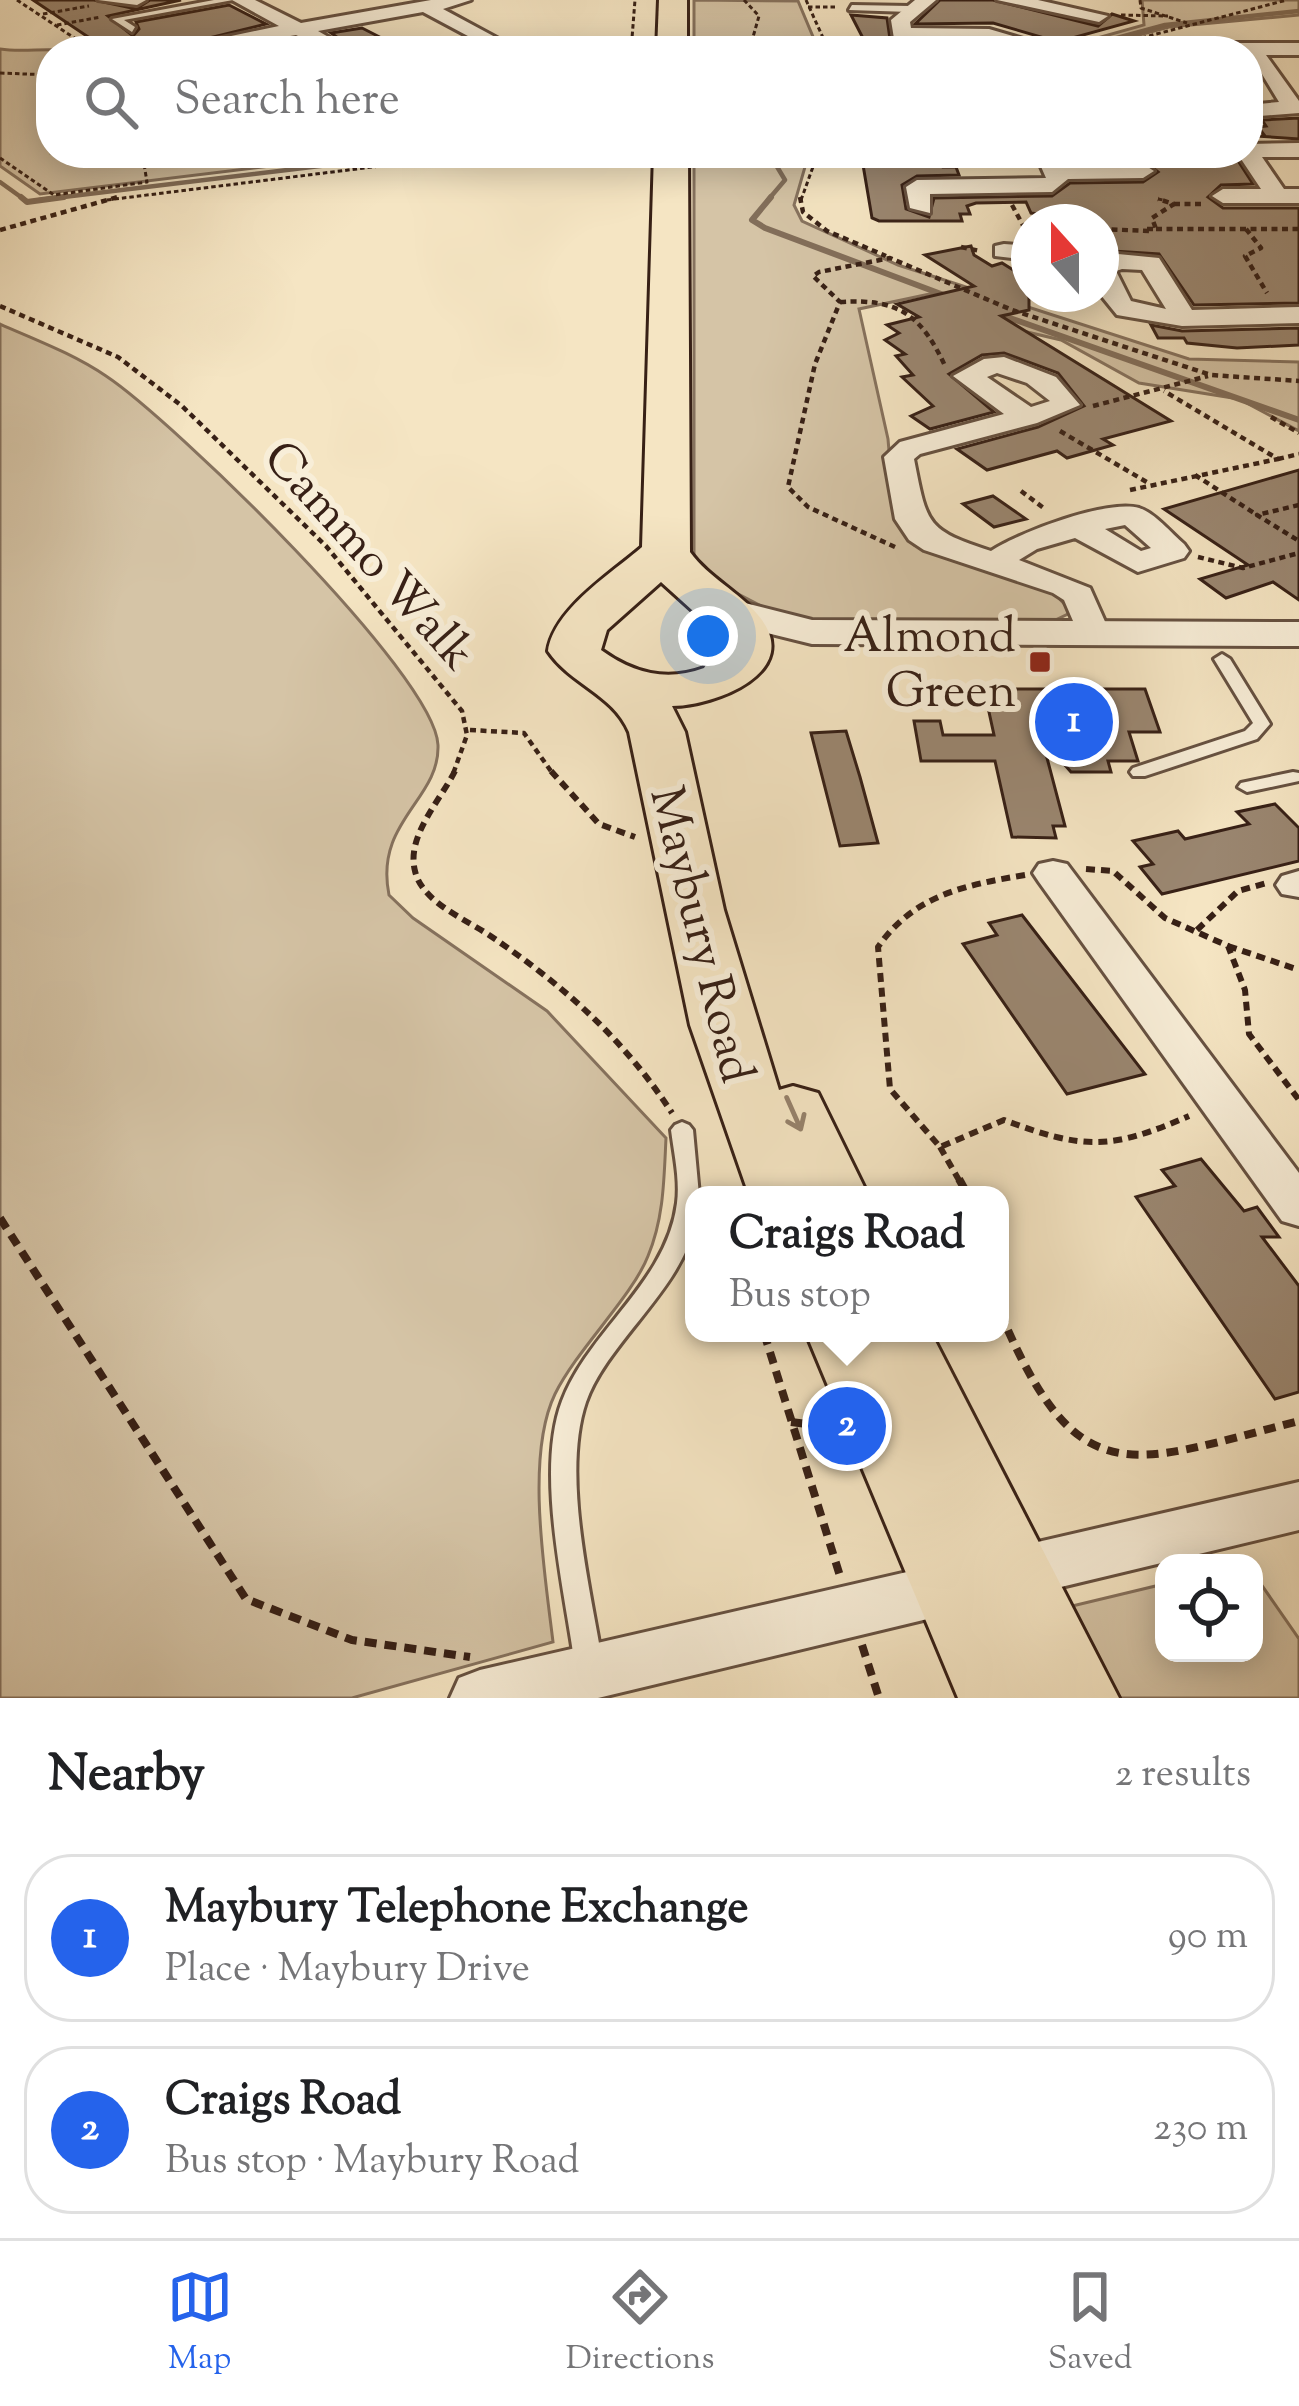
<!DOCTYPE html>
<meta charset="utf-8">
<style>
body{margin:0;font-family:"Sorts Mill Goudy",serif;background:#f6f6f6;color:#202124}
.controls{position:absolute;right:36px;bottom:36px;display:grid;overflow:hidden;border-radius:24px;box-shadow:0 6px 30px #0003}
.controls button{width:108px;height:108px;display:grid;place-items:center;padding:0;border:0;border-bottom:3px solid #e0e0e0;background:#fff;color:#202124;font:60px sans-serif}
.compass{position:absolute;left:1011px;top:204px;width:108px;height:108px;border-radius:50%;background:#fff;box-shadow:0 6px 30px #0003;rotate:339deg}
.you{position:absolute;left:708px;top:636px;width:42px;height:42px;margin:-30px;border:9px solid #fff;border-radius:50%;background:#1a73e8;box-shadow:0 0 0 18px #1a73e833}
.badge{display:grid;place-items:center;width:78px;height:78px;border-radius:50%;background:#2563eb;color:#fff;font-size:39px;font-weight:700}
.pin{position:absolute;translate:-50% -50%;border:6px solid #fff;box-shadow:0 3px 12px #0006}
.popup{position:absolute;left:685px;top:1186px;width:324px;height:156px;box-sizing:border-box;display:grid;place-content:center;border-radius:24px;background:#fff;filter:drop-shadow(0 3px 9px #0005);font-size:39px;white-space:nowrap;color:#757577}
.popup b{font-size:45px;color:#202124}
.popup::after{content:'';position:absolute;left:50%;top:100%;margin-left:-24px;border:24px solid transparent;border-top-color:#fff}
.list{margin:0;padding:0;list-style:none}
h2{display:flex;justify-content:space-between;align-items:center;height:156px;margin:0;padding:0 48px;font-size:51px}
h2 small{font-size:39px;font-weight:400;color:#757577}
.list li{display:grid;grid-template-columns:78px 1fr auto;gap:36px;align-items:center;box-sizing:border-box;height:168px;margin:0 24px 24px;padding:0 24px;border:3px solid #e0e0e0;border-radius:48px}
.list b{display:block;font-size:45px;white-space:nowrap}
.list p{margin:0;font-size:39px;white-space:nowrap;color:#757577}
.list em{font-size:39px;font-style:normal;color:#757577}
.icon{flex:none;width:66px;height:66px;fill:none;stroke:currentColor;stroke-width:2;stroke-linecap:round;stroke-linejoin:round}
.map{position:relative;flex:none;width:1299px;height:1698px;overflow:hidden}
.search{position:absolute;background:#fff;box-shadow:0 6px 30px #0003;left:36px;right:36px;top:36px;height:132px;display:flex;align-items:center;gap:30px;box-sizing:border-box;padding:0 42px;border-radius:48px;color:#757577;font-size:45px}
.sheet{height:540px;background:#fff}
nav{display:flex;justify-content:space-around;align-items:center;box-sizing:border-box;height:168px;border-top:3px solid #e0e0e0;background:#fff;font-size:33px;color:#757577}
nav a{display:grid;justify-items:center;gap:6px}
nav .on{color:#2563eb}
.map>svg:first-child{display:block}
</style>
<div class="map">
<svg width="1299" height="1698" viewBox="0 0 1299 1698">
<rect width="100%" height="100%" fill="#f5e5c3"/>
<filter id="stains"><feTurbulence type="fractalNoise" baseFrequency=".00167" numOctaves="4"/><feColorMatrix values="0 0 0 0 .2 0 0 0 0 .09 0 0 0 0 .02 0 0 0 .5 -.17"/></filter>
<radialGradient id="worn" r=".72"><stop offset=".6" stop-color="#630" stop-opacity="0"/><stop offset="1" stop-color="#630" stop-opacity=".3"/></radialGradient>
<g fill="#d5c4a6" stroke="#86725e" stroke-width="3">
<path d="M694,0L798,1L819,51H694Z"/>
<path d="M1142,0H1299V15L1169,27L1079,51H1051L1144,25Z"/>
<path d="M0,49C24,53 47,47 69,51H51V153H377L40,194L0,166Z"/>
<path d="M694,153H809L794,205L802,221L898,265L1189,359L1299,362V431L1239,399L1139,383L1061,340L993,324L934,293L859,309L888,439L895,521L914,545L1050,589L1072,612L1045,625L788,620L694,571Z"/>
<path d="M0,324C36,340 74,354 106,376C171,419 435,674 438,745C440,800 374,821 389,895L413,918L547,1011L666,1138C664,1178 664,1218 648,1256C632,1297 578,1348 555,1394C525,1456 545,1574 553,1642L352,1698H0Z"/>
<path d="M1254,1574L1299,1639V1698H1120L1068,1607L1164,1584V1653H1254Z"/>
</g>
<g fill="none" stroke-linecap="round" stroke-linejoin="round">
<g stroke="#826e5a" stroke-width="4.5">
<path d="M1069,51L1165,25L1299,11"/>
<path d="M723,153L776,165L785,180L768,200"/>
<path d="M0,182L25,200"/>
<path d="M39,200L428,153"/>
</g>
<g stroke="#826e5a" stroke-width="6">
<path d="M21,197L27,202L64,197"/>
<path d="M771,197L752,220L765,228L949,297"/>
<path d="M993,312L1299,420"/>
</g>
</g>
<g fill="#9a8670" stroke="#372016" stroke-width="3">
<path d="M33,0H94L136,9L150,0H181L108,16L133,36L139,29L136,22L229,5L266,24L156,51H137L136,46L109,51Z"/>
<path d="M940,0H993L1098,26L1112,14L1134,21L1058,42L993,23L915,24Z"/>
<path d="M851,15L887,18L891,46H867Z"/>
<path d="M362,28L407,51H357L331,33Z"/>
<path d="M1299,118V139L1256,136H1265L1258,127L1266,126L1262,120Z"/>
<path d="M861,153H939L943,167H956L959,175L917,176L902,185L906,209L929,217L934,198L1052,196L1070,183L1143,182L1158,172L1143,160L1064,158L1233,153L1253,184L1221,185L1208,197L1223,208H1299V303L1194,305L1159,254L1113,251L1101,235V222L1031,213L1026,202L976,203L967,206L970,214H960L962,221H879L872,218Z"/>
<path d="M971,246L974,255L992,266L1002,263L1029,280V310L1001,316L1171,421L1103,439L1113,445L1067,458L1057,451L987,470L957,449L1038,427L1084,406L1058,373L1004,353L982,355L949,374L994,412L930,429L911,416L933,406L902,377L913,375L896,356L905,354L885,340L899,333L887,325L919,317L897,304L974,286L925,255Z"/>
<path d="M1151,325L1182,331L1299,328V345L1237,348L1187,343L1184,338H1158Z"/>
<path d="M1299,470V600L1273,582L1226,598L1200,579L1248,565L1164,509Z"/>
<path d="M993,496L1026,519L994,527L963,504Z"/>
<path d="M984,689H1145L1160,732H1129L1138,761H1108L1111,772H1071L1042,739L1065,826H1053L1056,838L1012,837L995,761H921L914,721H940L943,735H994Z"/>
<path d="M846,731L860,777L878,843L840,846L811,733Z"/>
<path d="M1275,804L1299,828V861L1162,894L1140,867L1153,864L1133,841L1178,831L1185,839L1249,824L1237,812Z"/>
<path d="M1022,915L1145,1074L1067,1094L963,944L997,935L989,923Z"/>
<path d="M1201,1159L1244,1211L1257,1207L1279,1237H1262L1299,1286V1392L1275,1399L1136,1197L1175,1186L1162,1170Z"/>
</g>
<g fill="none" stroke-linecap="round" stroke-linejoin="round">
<g stroke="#665141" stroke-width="6">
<g id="service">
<path d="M214,0H233L124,20L135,27L132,32L112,19Z"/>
<path d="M852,5L910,6L914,9L910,12L849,10Z"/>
<path d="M1041,44L1044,49L1024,51L1025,49Z"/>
<path d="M1222,654L1230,659L1270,724L1257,739L1145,776H1133L1130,772L1133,768L1245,731L1253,723L1214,659Z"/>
<path d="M1293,772L1299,773V781L1247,792L1238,787L1241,783Z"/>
<path d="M682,1122L689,1125L693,1130L699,1195H694C694,1204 695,1214 694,1223C685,1286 607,1342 586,1402C561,1475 591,1591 603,1666L599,1675L589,1679L579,1675L575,1666C565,1591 535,1472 562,1401C589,1330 667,1282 677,1203C680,1179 674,1154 671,1130L675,1125Z"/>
</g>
</g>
<g stroke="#665141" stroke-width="6">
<g id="minor">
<path d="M98,0H146L137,5Z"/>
<path d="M232,0H255L301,23L431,0H471L443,9L521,51H496L423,12L318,31L353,51H328L296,35L203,51H160L279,26Z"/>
<path d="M915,0H936L910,22L911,28L989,29L1051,47C1044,50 936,40 913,40L916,51H896L891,20Z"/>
<path d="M997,0H1038L1108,16L1099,22Z"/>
<path d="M1299,43V55H1266L1299,101V113L1248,117V105L1279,102L1248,51L1198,49L1208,43Z"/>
<path d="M1299,143V157H1262L1284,189H1299V203H1223L1212,196L1223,189H1261L1237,153H1248V144Z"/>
<path d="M1035,153H1057L1062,165L1143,164L1154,171L1143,178L1068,179L1052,192L930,194V213L910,208L906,187L917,180L1046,178Z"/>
<path d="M1004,244L1029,246V260L995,256V246Z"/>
<path d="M1118,254L1159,258L1192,310L1299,307V323L1182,326L1117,315L1100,294L1101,260ZM1122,269L1142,270L1166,309L1131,301L1116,271Z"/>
<path d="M1004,357L1056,377L1080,405L1037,423L920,454L914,459C927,525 926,530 991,551C1018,533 1107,499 1139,508C1155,513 1171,533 1184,544L1189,551L1184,558L1138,572L1075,538L1037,549L1019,560L1090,588L1111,635L1106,642H1082L1064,600L1053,593L924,550L909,540L895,519L884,457L900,442L1004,414L953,376L984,359ZM997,373L1027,383L1050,401L1031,407L987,377ZM1125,525L1151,548L1141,551L1105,529Z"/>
<path d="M1053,861L1067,864L1299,1173V1226L1282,1221L1039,882L1033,873L1039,864Z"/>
<path d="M1299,871V897L1282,894L1276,885L1282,876Z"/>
<path d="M1299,1482V1530L598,1698H450L459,1678L480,1670Z"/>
</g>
</g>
<g stroke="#665141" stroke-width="6">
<path id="tertiary" d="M729,599L812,620L1299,622V646L812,644L715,620L709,611L715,602Z"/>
</g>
<g stroke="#372016" stroke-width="6">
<g id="primary">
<path d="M659,0H687V51H657Z"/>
<path d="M654,153H688L690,552C709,578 738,591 758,615C806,672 714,706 672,706L685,732L724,910L779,1090L793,1086L818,1093L868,1195H749L690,1025L629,732C613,694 571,685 548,651C554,609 612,573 642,547ZM661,582L713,629L716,649L704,668C666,682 633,673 601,650L607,630Z"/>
<path d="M806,1333H931L1119,1698H958Z"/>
</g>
</g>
<g stroke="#372016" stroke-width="3" stroke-dasharray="4.5 3" stroke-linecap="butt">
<path d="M17,0L94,51"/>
<path d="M744,0L759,16L749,51"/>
<path d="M806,0L829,51"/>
<path d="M1140,0L1141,8L1187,23"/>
<path d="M808,7H835"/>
<path d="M43,14L89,6"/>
<path d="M1121,15L1168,16"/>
<path d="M57,25L101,17"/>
<path d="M631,51L635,0"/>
<path d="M1091,51L1287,0"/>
<path d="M0,73L51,75"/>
<path d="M615,153L641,154"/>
<path d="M0,158L54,195L147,182L144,164L159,153"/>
<path d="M813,163H920"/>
<path d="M1158,199L1163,200"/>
<path d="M107,200L485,153"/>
<path d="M801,200L818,153"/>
</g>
<g stroke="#372016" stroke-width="4.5" stroke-dasharray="6 4.5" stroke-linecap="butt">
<path d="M800,197L803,212L827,231L886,256"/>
<path d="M1174,204H1201"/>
<path d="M1012,205L1025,229"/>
<path d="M1101,229L1149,231"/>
<path d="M1147,229H1156L1152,218L1174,204L1158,199"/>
<path d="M1156,229H1299"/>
<path d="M1246,229L1261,248L1245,256L1267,293"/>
<path d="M0,230L118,197"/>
<path d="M961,247L980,251"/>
<path d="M840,302C900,298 922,316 946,368"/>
<path d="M0,306L118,357L182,406L326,546L462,711L467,735L453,774"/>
<path d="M1093,406L1208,376"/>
<path d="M1271,417L1299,433"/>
<path d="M1060,431L1150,484"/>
<path d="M1278,459L1299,454"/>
<path d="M1195,475L1257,515"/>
<path d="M1130,490L1278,459L1164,391"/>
<path d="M1021,491L1045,509"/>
<path d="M1299,505L1257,515L1299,541"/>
<path d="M895,547L808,507L788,487L815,364L840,302L813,276L819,272L890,258L1012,310L1211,375L1299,381"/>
<path d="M1198,557L1243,568L1299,553"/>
<path d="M470,730L524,733L553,774"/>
</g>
<g stroke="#372016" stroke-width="6" stroke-dasharray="9 6" stroke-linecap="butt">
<path d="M455,771C440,801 406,836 415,871C422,902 465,919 489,935C562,984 624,1039 672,1113"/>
<path d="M551,771L599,824L635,837"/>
<path d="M1086,869L1113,871L1165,918L1228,946L1245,990L1249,1034L1299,1100"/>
<path d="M1025,875C965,885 914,895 878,947L890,1089L940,1147L1004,1120C1084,1150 1111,1150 1189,1116"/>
<path d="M1197,930L1238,891L1267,883"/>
<path d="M1228,946L1299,970"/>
<path d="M940,1147L960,1182"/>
</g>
<g stroke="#372016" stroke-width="8" stroke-dasharray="12 8" stroke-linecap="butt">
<path d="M959,1179L968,1195"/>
<path d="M0,1218L246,1599L352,1640L470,1657"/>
<path d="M1000,1312C1078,1496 1128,1465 1299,1421"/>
<path d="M764,1333L840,1576"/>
<path d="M791,1422L829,1427"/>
<path d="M862,1645L879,1698"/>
</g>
<use href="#service" fill="#f8eed8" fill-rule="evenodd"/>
<use href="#minor" fill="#f8eed8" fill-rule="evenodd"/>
<use href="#tertiary" fill="#f8eed8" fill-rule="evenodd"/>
<use href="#primary" fill="#f5e5c3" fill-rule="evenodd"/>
</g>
<defs><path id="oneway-shaft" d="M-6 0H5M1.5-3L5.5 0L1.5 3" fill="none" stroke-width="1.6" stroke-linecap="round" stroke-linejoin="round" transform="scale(3)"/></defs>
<use stroke="#96826c" href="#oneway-shaft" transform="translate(794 1114) rotate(66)"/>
<rect fill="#8f2418" stroke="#f8eed8" stroke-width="4.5" x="1028" y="650" width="24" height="24" rx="6"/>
<g text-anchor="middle" stroke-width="12" stroke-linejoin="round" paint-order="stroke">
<g font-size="48" fill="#372016" stroke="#f8eed8">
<text transform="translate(371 554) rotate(48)" y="17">Cammo Walk</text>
<text transform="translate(704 934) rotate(76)" y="17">Maybury Road</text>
</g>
<g font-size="48" fill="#372016" stroke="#f8eed8" text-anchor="end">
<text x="1016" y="651">Almond<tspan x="1016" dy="55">Green</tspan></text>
</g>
</g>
<rect width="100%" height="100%" filter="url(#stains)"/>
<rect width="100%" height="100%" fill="url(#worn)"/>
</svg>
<div class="controls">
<button><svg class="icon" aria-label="locate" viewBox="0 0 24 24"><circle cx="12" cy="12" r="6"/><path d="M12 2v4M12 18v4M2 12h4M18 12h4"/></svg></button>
</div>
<svg class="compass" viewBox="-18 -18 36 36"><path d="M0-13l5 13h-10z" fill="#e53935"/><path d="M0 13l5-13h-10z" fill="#757577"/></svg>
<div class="you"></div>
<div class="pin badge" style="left:1074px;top:722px">1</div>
<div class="pin badge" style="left:847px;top:1426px">2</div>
<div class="popup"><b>Craigs Road</b>Bus stop</div>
<div class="search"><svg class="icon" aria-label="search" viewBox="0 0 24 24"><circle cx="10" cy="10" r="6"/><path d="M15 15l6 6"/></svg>Search here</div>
</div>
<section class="sheet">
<h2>Nearby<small>2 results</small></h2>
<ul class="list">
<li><span class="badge">1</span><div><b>Maybury Telephone Exchange</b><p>Place · Maybury Drive</p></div><em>90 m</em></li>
<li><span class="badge">2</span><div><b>Craigs Road</b><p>Bus stop · Maybury Road</p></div><em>230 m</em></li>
</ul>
</section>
<nav>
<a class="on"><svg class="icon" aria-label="map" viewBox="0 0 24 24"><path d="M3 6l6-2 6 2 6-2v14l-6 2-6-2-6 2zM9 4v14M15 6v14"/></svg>Map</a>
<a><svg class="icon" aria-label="directions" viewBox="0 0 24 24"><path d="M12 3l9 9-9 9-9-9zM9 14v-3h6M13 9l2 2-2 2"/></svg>Directions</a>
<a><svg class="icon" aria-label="saved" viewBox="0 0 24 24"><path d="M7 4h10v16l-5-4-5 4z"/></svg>Saved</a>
</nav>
